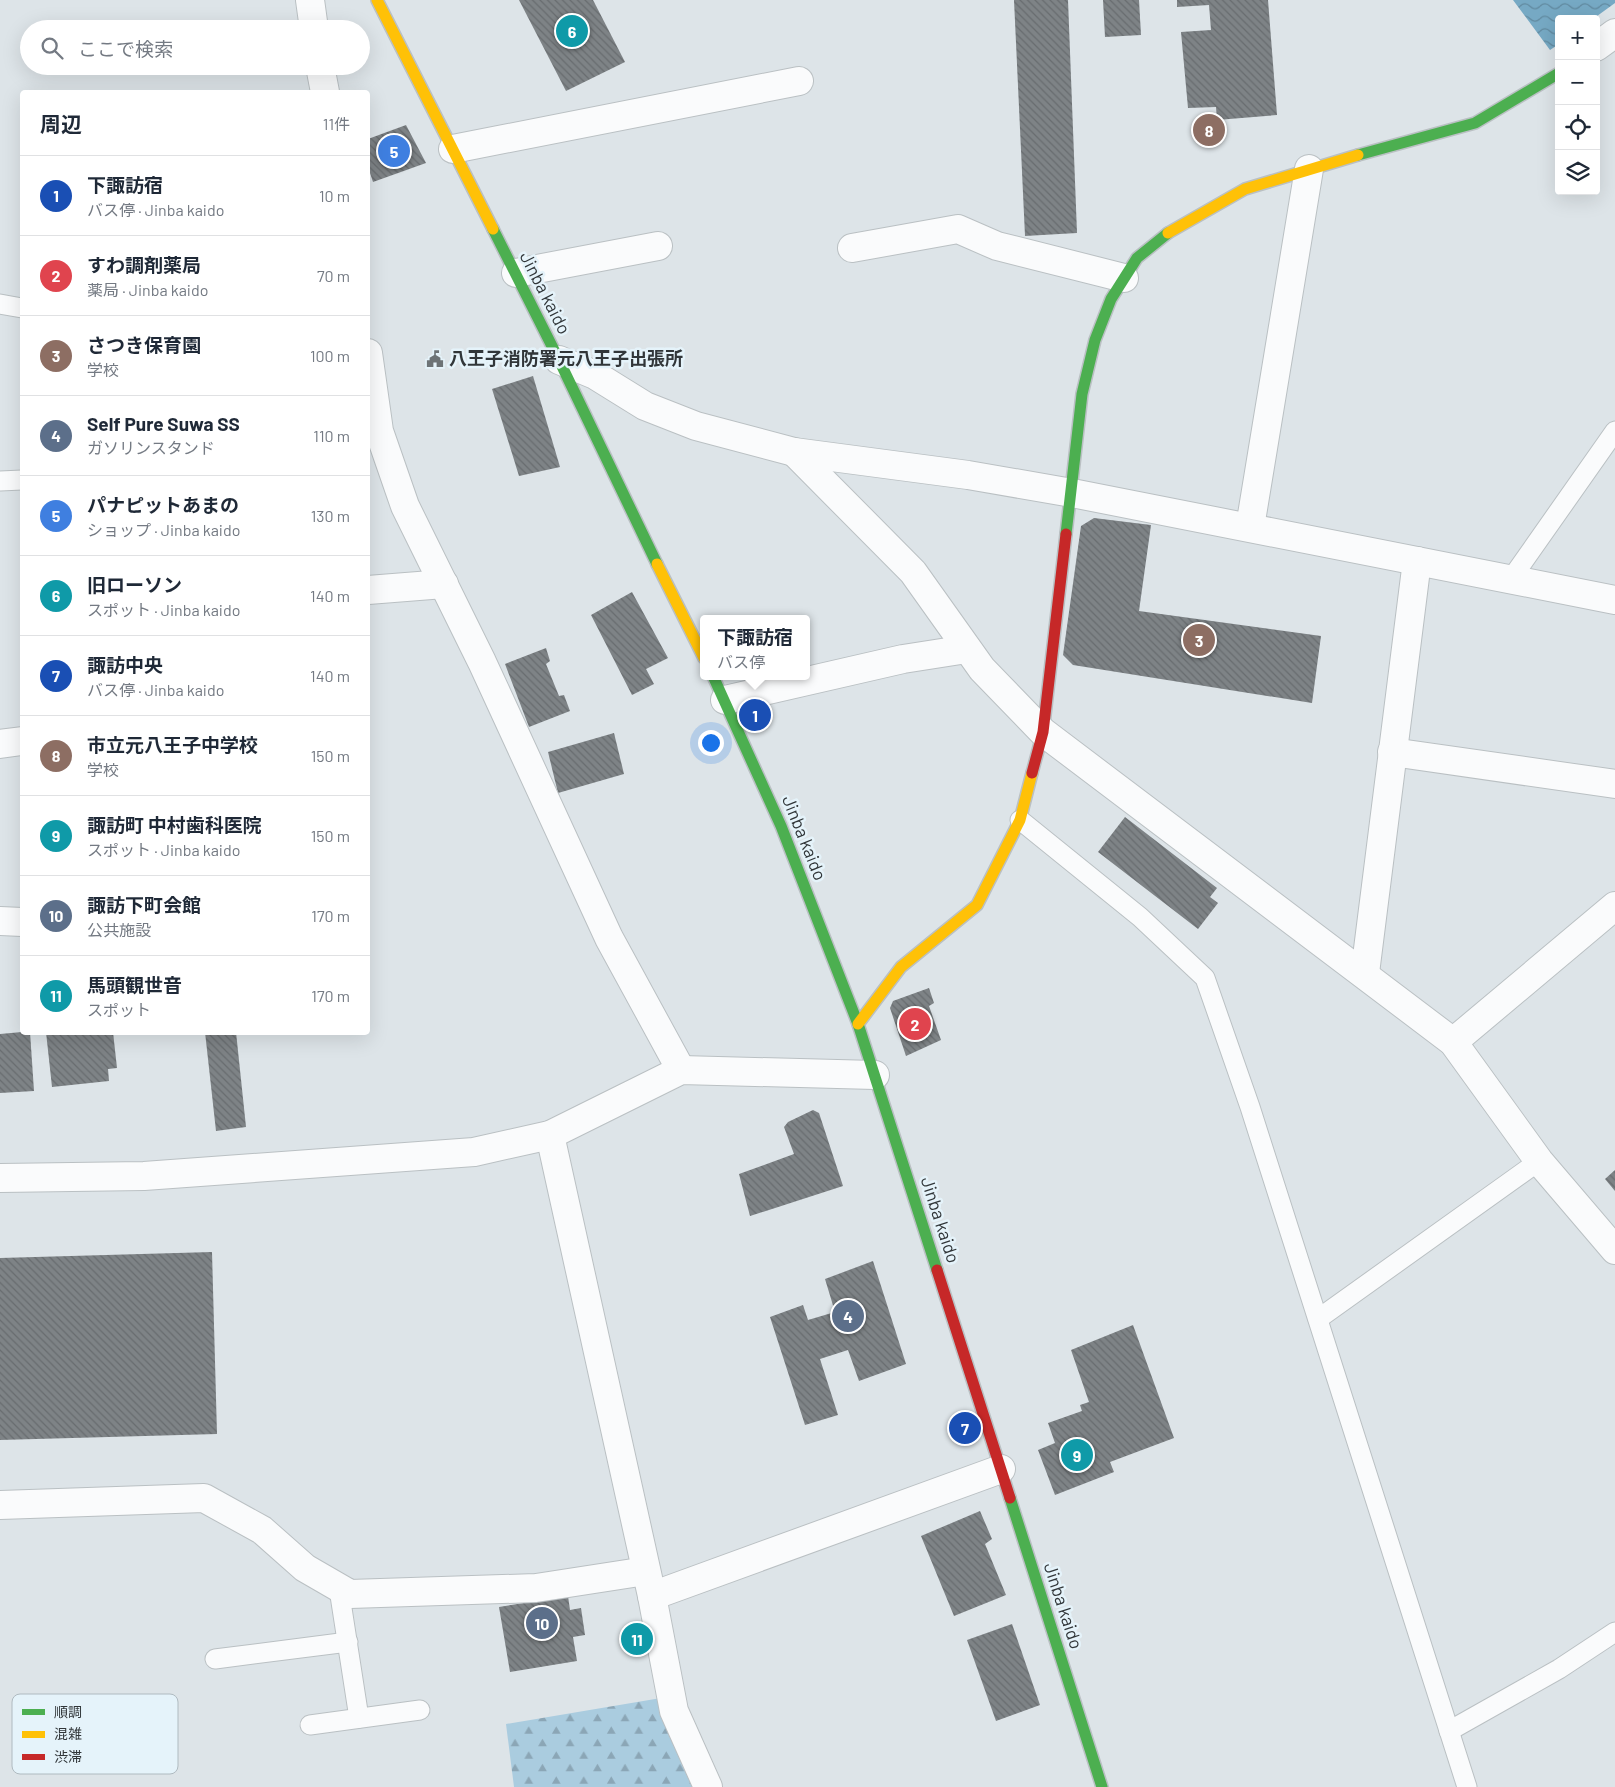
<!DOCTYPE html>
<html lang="ja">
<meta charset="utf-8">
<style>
body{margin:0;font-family:Barlow,"Noto Sans JP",sans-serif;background:#f6f6f7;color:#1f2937}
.controls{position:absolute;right:15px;top:15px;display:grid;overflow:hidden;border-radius:5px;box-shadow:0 5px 20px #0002}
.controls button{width:45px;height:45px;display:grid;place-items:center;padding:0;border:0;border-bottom:1px solid #e0e1e3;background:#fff;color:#1f2937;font:25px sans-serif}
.you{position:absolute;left:710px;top:742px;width:18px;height:18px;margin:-12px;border:4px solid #fff;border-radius:50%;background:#1a73e8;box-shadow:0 0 0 8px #1a73e833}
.badge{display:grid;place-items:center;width:32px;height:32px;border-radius:50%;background:#ea580c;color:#fff;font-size:16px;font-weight:700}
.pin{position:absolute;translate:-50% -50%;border:2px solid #fff;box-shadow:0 1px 5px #0006}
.popup{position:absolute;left:700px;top:615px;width:110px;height:65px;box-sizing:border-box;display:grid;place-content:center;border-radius:5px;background:#fff;filter:drop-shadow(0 1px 4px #0005);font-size:16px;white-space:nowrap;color:#747a83}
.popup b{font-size:19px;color:#1f2937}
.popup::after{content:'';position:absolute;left:50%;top:100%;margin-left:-10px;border:10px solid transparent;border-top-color:#fff}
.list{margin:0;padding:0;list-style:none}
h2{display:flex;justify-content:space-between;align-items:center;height:65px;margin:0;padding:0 20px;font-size:21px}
h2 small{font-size:16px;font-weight:400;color:#747a83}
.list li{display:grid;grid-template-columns:32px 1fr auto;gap:15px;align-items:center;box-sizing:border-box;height:80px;padding:0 20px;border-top:1px solid #e0e1e3}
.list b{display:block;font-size:19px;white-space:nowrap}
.list p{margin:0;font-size:16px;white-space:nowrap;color:#747a83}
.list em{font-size:16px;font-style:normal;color:#747a83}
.icon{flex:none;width:28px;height:28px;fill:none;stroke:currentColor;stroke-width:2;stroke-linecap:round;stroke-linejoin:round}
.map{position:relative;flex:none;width:1615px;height:1787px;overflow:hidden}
.search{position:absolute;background:#fff;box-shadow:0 5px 20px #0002;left:20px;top:20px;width:350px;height:55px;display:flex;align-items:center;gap:12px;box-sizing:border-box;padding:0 18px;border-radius:28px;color:#747a83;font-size:19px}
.panel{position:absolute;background:#fff;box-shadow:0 5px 20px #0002;left:20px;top:90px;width:350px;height:945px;border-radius:5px}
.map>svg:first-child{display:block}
</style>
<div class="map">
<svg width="1615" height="1787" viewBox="0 0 1615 1787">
<defs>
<pattern id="forest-firs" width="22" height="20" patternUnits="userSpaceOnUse" patternTransform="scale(1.25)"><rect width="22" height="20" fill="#aaccdf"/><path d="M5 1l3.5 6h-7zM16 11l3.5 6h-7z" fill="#8ba6b6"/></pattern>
<pattern id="water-waves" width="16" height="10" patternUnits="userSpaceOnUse" patternTransform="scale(1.25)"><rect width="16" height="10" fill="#76a9c4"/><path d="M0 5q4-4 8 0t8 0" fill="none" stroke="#618aa0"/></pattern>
<pattern id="building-back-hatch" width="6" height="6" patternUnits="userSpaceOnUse" patternTransform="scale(1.25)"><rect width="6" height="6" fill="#7e8386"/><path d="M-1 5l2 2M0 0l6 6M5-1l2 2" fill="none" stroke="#686c6f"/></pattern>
</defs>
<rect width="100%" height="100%" fill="#dde4e8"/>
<path fill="url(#forest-firs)" d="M661,1698L697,1787H514L506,1724Z"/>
<path fill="url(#water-waves)" d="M1513,0H1615V3L1593,19H1559V44L1550,50Z"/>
<g fill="url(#building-back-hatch)">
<path d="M519,0H593L625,62L566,91Z"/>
<path d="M1014,0H1068L1077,233L1025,236Z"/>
<path d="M1103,0H1139L1141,35L1105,37Z"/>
<path d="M1177,0H1268L1277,115L1217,120L1216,107L1188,108L1181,32L1211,30L1209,5L1177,7Z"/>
<path d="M406,125L426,163L373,182L368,167V139Z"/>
<path d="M533,376L560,467L519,476L492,389Z"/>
<path d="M1094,518L1151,525L1139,611L1321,636L1312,703L1073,665L1063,655L1081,526Z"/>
<path d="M632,592L668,658L646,669L654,684L632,695L591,615Z"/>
<path d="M546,648L550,661L546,664L559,696L564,695L570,711L529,727L505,664Z"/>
<path d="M614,733L624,774L558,793L548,752Z"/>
<path d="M1125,817L1217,888L1210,897L1218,903L1198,929L1098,852Z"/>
<path d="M929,988L934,1003L929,1006L941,1040L906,1056L890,1008L893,1001Z"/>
<path d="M22,1032H30L34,1091L0,1093V1034Z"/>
<path d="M46,1032H113L117,1068L108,1069L109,1081L52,1087Z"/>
<path d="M205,1032H236L246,1127L216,1131Z"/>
<path d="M813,1110L819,1113L843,1186L750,1216L739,1174L794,1154L784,1127L788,1122Z"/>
<path d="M1615,1170V1191L1605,1179Z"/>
<path d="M212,1252L217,1434L0,1440V1258Z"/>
<path d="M873,1261L906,1364L859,1381L848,1350L820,1359L838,1415L805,1425L770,1317L803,1305L808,1320L835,1312L825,1279Z"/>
<path d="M1133,1325L1174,1438L1110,1462L1114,1472L1055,1495L1038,1450L1055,1443L1048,1423L1082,1411L1080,1405L1089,1402L1071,1350Z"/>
<path d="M980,1511L992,1539L985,1544L1006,1595L954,1616L921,1536Z"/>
<path d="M568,1596L570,1610L581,1608L585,1635L573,1637L577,1661L510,1672L499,1607Z"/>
<path d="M1012,1624L1040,1705L996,1721L967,1640Z"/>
</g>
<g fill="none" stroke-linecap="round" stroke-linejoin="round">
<g stroke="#bac0c3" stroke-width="21">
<g id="lane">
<path d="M0,304L22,308"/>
<path d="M0,481L22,480"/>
<path d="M1511,579L1615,431"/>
<path d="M1020,820L1140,917L1205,978L1250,1107L1467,1787"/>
<path d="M1318,1319L1539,1161"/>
<path d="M339,1589L359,1718"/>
<path d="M215,1659L348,1642"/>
<path d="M310,1725L420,1710"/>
<path d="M1449,1731L1559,1669L1615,1632"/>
</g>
</g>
<g stroke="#bac0c3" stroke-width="30">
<g id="street">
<path d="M310,0L314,29"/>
<path d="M1596,47L1615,33"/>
<path d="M320,66L325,92"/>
<path d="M453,149L799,81"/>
<path d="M852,248L958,229L997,246L1124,278"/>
<path d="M516,273L658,246"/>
<path d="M368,353L379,431L405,506L482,662L609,938L681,1070"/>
<path d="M559,360L595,375L645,406L696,426L794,452L968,475L1072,493L1615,600"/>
<path d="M794,452L913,572L982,669L1043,732L1453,1042L1539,1161L1615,1250"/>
<path d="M1250,527L1309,169"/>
<path d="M368,590L444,584"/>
<path d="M725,700L903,659L967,649"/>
<path d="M0,744L22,741"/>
<path d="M1392,752L1615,784"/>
<path d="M0,921L22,922"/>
<path d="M1365,973L1417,561"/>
<path d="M1453,1042L1615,906"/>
<path d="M550,1135L652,1596L674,1711L708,1787"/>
<path d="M0,1178L144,1176L474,1152L550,1135L681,1070L875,1075"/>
<path d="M0,1505L204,1498L262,1530L305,1568L350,1594L536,1588L646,1571"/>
<path d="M652,1596L1001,1469"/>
</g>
</g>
<g stroke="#bac0c3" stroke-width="14">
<g id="fast">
<path d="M1358,155L1475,123L1559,73"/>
<path d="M493,229L559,360L657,564"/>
<path d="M1066,534L1082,394L1095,340L1111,299L1137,258L1168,233"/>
<path d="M713,676L781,826L858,1024L937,1270"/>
<path d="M1010,1498L1102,1787"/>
</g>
</g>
<g stroke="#bac0c3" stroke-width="14">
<g id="slow">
<path d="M377,0L493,229"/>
<path d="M1168,233L1245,189L1358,155"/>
<path d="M657,564L704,658"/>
<path d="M858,1024L901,967L977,905L1020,820L1032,773"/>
</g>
</g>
<g stroke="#bac0c3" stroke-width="14">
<g id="jam">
<path d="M1032,773L1043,732L1066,534"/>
<path d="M937,1270L1010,1498"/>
</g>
</g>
<use href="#lane" stroke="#fafbfc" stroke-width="19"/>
<use href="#street" stroke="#fafbfc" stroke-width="28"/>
<use href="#fast" stroke="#4caf50" stroke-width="11"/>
<use href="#slow" stroke="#ffc107" stroke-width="11"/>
<use href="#jam" stroke="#c62828" stroke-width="11"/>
</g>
<defs>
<g id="civic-bare" transform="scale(1.35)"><path d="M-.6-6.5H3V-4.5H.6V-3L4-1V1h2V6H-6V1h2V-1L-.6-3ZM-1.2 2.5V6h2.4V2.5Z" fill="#6d7376" stroke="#e5f3fa" stroke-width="2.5" paint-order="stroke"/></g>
</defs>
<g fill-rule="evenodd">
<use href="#civic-bare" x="435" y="359"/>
</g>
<g text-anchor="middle" stroke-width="5" stroke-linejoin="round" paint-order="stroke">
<g font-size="18" fill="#313639" stroke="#e5f3fa">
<text transform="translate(545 293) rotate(63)" y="6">Jinba kaido</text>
<text transform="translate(804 838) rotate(68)" y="6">Jinba kaido</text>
<text transform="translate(940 1220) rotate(72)" y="6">Jinba kaido</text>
<text transform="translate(1063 1606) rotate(72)" y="6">Jinba kaido</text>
</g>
<g font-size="18" font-weight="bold" fill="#313639" stroke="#e5f3fa" text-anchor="start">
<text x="449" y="365">八王子消防署元八王子出張所</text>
</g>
</g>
<rect x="12" y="1694" width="166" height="80" rx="8" fill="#e5f3fa" stroke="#afbac0" stroke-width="1"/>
<rect x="22" y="1709" width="23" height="6" fill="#4caf50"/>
<rect x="22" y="1731" width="23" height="7" fill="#ffc107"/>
<rect x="22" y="1754" width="23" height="6" fill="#c62828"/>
<g font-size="14" fill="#313639">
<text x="54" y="1717">順調</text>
<text x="54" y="1739">混雑</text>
<text x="54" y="1762">渋滞</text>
</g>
</svg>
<div class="controls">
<button>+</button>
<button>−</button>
<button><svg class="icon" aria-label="locate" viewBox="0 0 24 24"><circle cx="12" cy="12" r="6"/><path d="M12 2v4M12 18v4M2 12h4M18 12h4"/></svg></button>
<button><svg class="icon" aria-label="layers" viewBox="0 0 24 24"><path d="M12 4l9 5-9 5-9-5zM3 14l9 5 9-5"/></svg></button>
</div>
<div class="you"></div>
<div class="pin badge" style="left:755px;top:715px;background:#1a4fb4">1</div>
<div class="popup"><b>下諏訪宿</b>バス停</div>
<div class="pin badge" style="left:915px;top:1024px;background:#e0444e">2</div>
<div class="pin badge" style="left:1199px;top:640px;background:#8d6e63">3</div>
<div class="pin badge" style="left:848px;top:1316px;background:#5c6f8a">4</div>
<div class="pin badge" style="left:394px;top:151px;background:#3f7fe0">5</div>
<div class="pin badge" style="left:572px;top:31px;background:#0f9aa8">6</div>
<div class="pin badge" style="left:965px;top:1428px;background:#1a4fb4">7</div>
<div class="pin badge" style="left:1209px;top:130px;background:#8d6e63">8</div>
<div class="pin badge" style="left:1077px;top:1455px;background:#0f9aa8">9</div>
<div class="pin badge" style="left:542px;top:1623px;background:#5c6f8a">10</div>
<div class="pin badge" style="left:637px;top:1639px;background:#0f9aa8">11</div>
<div class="search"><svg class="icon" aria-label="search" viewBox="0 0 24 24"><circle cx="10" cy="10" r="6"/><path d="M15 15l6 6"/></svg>ここで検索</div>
<section class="panel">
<h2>周辺<small>11件</small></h2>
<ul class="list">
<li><span class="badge" style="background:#1a4fb4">1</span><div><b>下諏訪宿</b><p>バス停 · Jinba kaido</p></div><em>10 m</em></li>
<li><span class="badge" style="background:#e0444e">2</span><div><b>すわ調剤薬局</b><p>薬局 · Jinba kaido</p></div><em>70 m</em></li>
<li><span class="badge" style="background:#8d6e63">3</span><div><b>さつき保育園</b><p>学校</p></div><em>100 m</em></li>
<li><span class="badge" style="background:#5c6f8a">4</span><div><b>Self Pure Suwa SS</b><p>ガソリンスタンド</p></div><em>110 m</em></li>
<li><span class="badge" style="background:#3f7fe0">5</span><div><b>パナピットあまの</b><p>ショップ · Jinba kaido</p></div><em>130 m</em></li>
<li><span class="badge" style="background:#0f9aa8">6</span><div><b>旧ローソン</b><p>スポット · Jinba kaido</p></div><em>140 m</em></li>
<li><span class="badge" style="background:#1a4fb4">7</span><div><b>諏訪中央</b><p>バス停 · Jinba kaido</p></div><em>140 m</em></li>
<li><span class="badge" style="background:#8d6e63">8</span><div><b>市立元八王子中学校</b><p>学校</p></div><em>150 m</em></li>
<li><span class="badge" style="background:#0f9aa8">9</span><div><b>諏訪町 中村歯科医院</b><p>スポット · Jinba kaido</p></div><em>150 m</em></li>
<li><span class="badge" style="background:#5c6f8a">10</span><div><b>諏訪下町会館</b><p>公共施設</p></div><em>170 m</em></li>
<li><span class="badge" style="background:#0f9aa8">11</span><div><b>馬頭観世音</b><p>スポット</p></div><em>170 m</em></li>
</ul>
</section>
</div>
